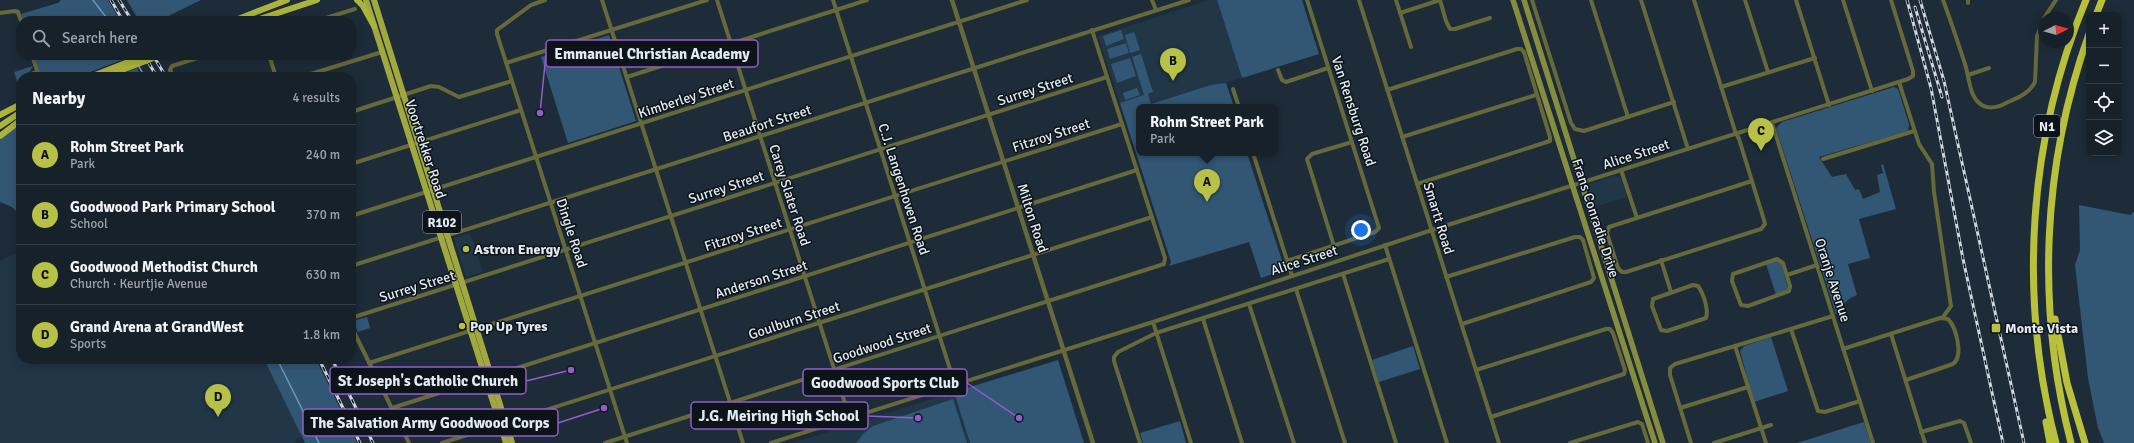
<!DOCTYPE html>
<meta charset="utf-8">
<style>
body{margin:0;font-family:Signika,sans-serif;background:#232e36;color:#f1f3f6}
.controls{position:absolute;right:12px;top:12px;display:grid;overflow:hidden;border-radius:8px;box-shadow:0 2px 10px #0003}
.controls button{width:36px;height:36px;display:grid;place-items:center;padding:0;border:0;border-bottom:1px solid #353e47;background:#16212a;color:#f1f3f6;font:20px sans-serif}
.compass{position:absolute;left:2038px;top:12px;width:36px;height:36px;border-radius:50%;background:#16212a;box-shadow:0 2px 10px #0003;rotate:84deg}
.you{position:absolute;left:1361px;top:230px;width:14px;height:14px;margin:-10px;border:3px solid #fff;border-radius:50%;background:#1a73e8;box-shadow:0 0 0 6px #1a73e833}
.badge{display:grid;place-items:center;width:26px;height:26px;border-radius:50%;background:#b8c147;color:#111;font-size:13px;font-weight:700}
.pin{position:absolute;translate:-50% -33px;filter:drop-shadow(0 1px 2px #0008)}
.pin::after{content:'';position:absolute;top:21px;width:14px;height:12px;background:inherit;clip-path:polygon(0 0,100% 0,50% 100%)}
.popup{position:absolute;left:1136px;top:104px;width:142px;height:52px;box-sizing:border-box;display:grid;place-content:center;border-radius:8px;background:#16212a;filter:drop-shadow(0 1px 3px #0005);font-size:13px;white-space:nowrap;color:#9ea3a8}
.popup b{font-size:15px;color:#f1f3f6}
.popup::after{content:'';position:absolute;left:50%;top:100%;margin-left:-8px;border:8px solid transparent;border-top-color:#16212a}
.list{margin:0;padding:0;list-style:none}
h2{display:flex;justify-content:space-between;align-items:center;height:52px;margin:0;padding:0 16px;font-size:17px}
h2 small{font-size:13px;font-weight:400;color:#9ea3a8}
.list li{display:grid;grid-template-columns:26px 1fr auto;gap:12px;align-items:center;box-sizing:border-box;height:60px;padding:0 16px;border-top:1px solid #353e47}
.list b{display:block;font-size:15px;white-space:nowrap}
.list p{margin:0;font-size:13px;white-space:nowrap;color:#9ea3a8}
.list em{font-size:13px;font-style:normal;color:#9ea3a8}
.icon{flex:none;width:22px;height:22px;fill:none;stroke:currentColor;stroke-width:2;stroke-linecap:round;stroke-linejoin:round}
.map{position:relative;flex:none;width:2134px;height:443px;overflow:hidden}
.search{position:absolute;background:#16212a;box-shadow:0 2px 10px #0003;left:16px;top:16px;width:340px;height:44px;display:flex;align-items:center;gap:10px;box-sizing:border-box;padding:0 14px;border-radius:16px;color:#9ea3a8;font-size:15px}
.panel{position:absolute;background:#16212a;box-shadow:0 2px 10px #0003;left:16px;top:72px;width:340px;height:292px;border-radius:16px}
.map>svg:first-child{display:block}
</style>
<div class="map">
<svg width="2134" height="443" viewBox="0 0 2134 443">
<rect width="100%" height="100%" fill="#1d2c38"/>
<g fill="#213647">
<path d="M1209,0H1217L1242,78L1226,83L1234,107H1139V162L1098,36Z"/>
<path d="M1615,175L1621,178L1627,197L1594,207L1587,185Z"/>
<path d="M470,233L483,272L466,277L454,238Z"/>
<path d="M21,250V359H264L302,436L295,440L296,443H0V261Z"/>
<path d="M954,392L970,443H793Z"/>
</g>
<g fill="#325775">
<path d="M61,0H108L118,17L114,21H23L21,14L58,3Z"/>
<path d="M127,0H201L158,21H139Z"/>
<path d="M1217,0H1302L1319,54L1242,78Z"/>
<path d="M1121,30L1124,39L1106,46L1103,36Z"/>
<path d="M1134,32L1140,50L1130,53L1125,35Z"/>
<path d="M609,35L636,121L568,143L541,57Z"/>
<path d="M1126,43L1129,53L1110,59L1107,49Z"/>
<path d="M1141,54L1153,92L1148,94L1151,104L1211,85L1226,83L1234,107H1139V153H1247L1285,270L1261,278L1249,242L1169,266L1171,262L1120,103L1144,95L1132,57Z"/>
<path d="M34,55H129L130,57L77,77H40Z"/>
<path d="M1130,58L1136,76L1117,83L1111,64Z"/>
<path d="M33,66L29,73L31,76L35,77H21V93L14,72Z"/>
<path d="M137,68L142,77H114Z"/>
<path d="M1894,87L1898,89L1909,124L1908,131L1819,157L1832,177L1846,174L1855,190L1859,189L1863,199L1880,192L1877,175L1883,173L1881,165L1883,164L1896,209L1859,219L1870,258L1848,264L1857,295C1846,300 1845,301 1840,312L1836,314L1776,128L1782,122Z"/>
<path d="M1137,88L1140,95L1125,100L1123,93Z"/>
<path d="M21,123V216L12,207L0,202V140Z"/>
<path d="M2079,205L2130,215L2134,212V443H2104L2098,428L2088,378L2075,265L2080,250Z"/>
<path d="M1777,261L1781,263L1788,288L1787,290L1776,295L1766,264Z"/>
<path d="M367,317L370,328L358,332L353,321Z"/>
<path d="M1771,337L1788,391L1754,402L1740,351L1744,346Z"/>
<path d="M1413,346L1420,369L1379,382L1372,360Z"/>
<path d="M264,359H316L357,443H305Z"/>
<path d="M1058,360L1084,443H970L954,392Z"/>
<path d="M953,399L967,443H856L864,433L873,426Z"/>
<path d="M1180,421L1186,443H1143L1140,433Z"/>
<path d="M1864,422L1871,443H1797Z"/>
</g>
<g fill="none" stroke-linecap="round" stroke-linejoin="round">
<g stroke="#6c98b9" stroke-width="1.5">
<path d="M93,0L109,21"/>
<path d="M138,65L145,77"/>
<path d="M277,359L319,443"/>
</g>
<g stroke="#666a3b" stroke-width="4">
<path d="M545,0L531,5L497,30V34L627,443"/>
<path d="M602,0L743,443"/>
<path d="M717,0L850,419"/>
<path d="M833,0L955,385"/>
<path d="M1152,0L1156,10"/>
<path d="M1359,0L1499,443"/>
<path d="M1396,0L1411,47"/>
<path d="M1440,0L1446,21L1450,29H1455L1490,18"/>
<path d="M1532,0L1571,123L1575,129L1584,131L1674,102"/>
<path d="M1591,0L1628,117"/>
<path d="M1641,0L1688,149"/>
<path d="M1694,0L1735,131L1739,139L1764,220L1765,224L1761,229L1626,272H1622L1618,268L1607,233L1609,227L1752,181"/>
<path d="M1745,0L1768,72"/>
<path d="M1796,0L1829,105"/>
<path d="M1843,0L1872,91"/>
<path d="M1943,0C1951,21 1958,43 1965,64C1969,76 1969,93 1978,102C1986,110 1997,108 2006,103C2017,98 2029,94 2035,82L2037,36L2044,19"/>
<path d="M1968,0V3"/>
<path d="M0,13L15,11L18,12L21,21"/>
<path d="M1400,13L1440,0"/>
<path d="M2044,18L2056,0"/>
<path d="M316,21L355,9"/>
<path d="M32,55L39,77"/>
<path d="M269,55L276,77"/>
<path d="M506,63L707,0"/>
<path d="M1278,70L1282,80L1286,82L1328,68"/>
<path d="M31,74L37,72"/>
<path d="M1968,75L1989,68"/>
<path d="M174,77L170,70L172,66L207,55"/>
<path d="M301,77L382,52"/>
<path d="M627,77L867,0"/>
<path d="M1899,82L1919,144L1932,164L1934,192L1951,306L1943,317"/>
<path d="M1721,87L1815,58"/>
<path d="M1233,89L1239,107"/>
<path d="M1387,90L1517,49H1521L1524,52L1550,137V141L1417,184"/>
<path d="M351,112L431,86L439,87L459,97L512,81"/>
<path d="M1772,123L1873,443"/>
<path d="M1402,137L1536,95"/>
<path d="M1253,153L1292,276"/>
<path d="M1823,159L1914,131"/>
<path d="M351,164L521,110"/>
<path d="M1621,170L1637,218"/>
<path d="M351,216L1027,0"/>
<path d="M1385,245L1447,443"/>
<path d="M1334,246L1307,159L1312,154L1352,142"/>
<path d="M1777,259L1783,263L1790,286L1789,291L1748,306L1741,305L1732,281L1733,274Z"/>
<path d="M1661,260L1671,292"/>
<path d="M1287,261L1375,232L1379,228L1307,0"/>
<path d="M351,266L1189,0"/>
<path d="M1343,274L1396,443"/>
<path d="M1787,275L1817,265"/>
<path d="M1446,277L1575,237H1580L1583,240L1594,278L1591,282L1462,324"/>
<path d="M1693,285L1698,286C1703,293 1709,309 1706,318L1667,331L1661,330L1652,306L1653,299Z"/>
<path d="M1296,289L1345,443"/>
<path d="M1249,304L1294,443"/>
<path d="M351,318L1107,77"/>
<path d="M1203,319L1242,443"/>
<path d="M1153,322L1191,443"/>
<path d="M351,326L409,443"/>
<path d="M1791,329L1818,411L1825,412L1860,401"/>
<path d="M1891,334L1925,443"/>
<path d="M1843,349L1940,318L1948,319C1956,327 1964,356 1953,364L1906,380"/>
<path d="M369,363L1122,124"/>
<path d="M1476,370L1606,329H1610L1613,333L1625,370L1624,374L1491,417"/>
<path d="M392,408L1137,170"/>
<path d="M1680,408L1748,387"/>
<path d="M1921,432L1960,421L1964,423L1971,443"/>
<path d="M442,443L1152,217"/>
<path d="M605,443L1164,264L1165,258L1092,30"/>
<path d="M771,443L1153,322L1432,230L1908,79L1913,76V71L1891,0"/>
<path d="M1140,443L1114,361V357L1118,352L1156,333L1389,259"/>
<path d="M1570,443L1638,422L1642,424L1648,443"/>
<path d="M1691,443L1670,375V368L1675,364L1735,346"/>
<path d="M1714,443L1771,425"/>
<path d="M1766,443L1735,346L1833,316"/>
</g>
<path stroke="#666a3b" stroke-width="4.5" d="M952,0L1093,443"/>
<g stroke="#878d3e" stroke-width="5.5">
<path d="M1513,0L1655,443"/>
<path d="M1524,0L1663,443"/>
</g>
<g stroke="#a1a83e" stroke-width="6">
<path d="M366,0L506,443"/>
<path d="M374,0L512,443"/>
</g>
<g stroke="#adb43d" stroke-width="6">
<path d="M357,0L363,6L374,26"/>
<path d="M233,21L287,0"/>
<path d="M254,21L317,0"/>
<path d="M0,115L21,104"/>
<path d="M0,126L21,112"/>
<path d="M0,136L21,120"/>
</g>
<g stroke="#b9c13c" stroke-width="7">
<path d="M2096,15L2102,0"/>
<path d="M2055,319L2067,383L2085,443"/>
<path d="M2046,422L2050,443"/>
<path d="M2056,443C2018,297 2028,139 2086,0"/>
<path d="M2071,443C2036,308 2042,165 2089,34"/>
</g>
<g stroke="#ced7e0" stroke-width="3">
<g id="rail">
<path d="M111,0L123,21"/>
<path d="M119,0L132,21"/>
<path d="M1907,0L1931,88L1963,259L2003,443"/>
<path d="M1920,0L1944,81L2024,443"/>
<path d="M1915,7L1942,97"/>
<path d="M144,55L157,77"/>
<path d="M153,55L166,77"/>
<path d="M319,359L360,443"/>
<path d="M332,359L373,443"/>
</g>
</g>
<use href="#rail" stroke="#0d1419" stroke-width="1.5" stroke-dasharray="4.5" stroke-linecap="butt"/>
<g stroke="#adb43d" stroke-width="6">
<path d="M90,77L146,55"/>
<path d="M104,77L161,55"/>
</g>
</g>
<g fill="#b8c147" stroke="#0d1419" stroke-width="1.5">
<circle cx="466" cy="249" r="4"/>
<circle cx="462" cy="326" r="4"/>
<rect x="1991" y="323" width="10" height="10" rx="2"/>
</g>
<g text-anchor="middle" stroke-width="3" stroke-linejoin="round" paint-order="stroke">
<g fill="#0d1419" stroke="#a2aab2" stroke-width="1">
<rect x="2034" y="115" width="26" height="22" rx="3"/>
<rect x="423" y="211" width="38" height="22" rx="3"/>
</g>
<g font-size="13" font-weight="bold" fill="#e2ebf3">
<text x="2047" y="131">N1</text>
<text x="442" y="227">R102</text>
</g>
<g font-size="14" fill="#e2ebf3" stroke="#0d1419">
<text transform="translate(1035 89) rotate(-18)" y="5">Surrey Street</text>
<text transform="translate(686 98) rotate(-18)" y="5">Kimberley Street</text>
<text transform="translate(1354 111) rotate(72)" y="5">Van Rensburg Road</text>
<text transform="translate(767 123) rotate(-18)" y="5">Beaufort Street</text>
<text transform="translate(1051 135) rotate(-18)" y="5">Fitzroy Street</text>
<text transform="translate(426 149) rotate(72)" y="5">Voortrekker Road</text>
<text transform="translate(1636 154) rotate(-18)" y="5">Alice Street</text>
<text transform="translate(726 187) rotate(-18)" y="5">Surrey Street</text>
<text transform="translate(904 189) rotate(72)" y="5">C.J. Langenhoven Road</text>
<text transform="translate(790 195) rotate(72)" y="5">Carey Slater Road</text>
<text transform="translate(1033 218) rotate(72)" y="5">Milton Road</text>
<text transform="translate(1439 218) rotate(73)" y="5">Smartt Road</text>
<text transform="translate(1596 218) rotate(72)" y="5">Frans Conradie Drive</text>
<text transform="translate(572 233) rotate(72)" y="5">Dingle Road</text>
<text transform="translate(743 234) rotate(-18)" y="5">Fitzroy Street</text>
<text transform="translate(1304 260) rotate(-18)" y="5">Alice Street</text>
<text transform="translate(761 279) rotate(-18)" y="5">Anderson Street</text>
<text transform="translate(1833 280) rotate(72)" y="5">Oranje Avenue</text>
<text transform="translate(417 286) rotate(-17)" y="5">Surrey Street</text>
<text transform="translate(794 320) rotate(-18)" y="5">Goulburn Street</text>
<text transform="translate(882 343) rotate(-18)" y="5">Goodwood Street</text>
</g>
<g font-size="14" font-weight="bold" fill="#e2ebf3" stroke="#0d1419" text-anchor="start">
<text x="474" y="254">Astron Energy</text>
<text x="470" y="331">Pop Up Tyres</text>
<text x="2005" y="333">Monte Vista</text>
</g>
</g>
<path fill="none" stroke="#955ccc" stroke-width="1.5" d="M540 113L546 54M571 370L526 381M1019 418L967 383M918 418L868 416M604 408L558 423"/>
<g fill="#955ccc" stroke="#0d1419" stroke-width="1.5">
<circle cx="540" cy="113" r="4"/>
<circle cx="571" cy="370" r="4"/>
<circle cx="1019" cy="418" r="4"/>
<circle cx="918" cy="418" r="4"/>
<circle cx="604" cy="408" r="4"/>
</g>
<g fill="#0d1419" stroke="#955ccc" stroke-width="1.5">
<rect x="546" y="40" width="212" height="27" rx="4"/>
<rect x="330" y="367" width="196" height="27" rx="4"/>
<rect x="803" y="369" width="164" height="27" rx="4"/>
<rect x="691" y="402" width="177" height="27" rx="4"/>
<rect x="303" y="409" width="255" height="27" rx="4"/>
</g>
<g font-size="15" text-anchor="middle" font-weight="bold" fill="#e2ebf3">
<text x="652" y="59">Emmanuel Christian Academy</text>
<text x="428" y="386">St Joseph's Catholic Church</text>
<text x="885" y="388">Goodwood Sports Club</text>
<text x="779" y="421">J.G. Meiring High School</text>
<text x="430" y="428">The Salvation Army Goodwood Corps</text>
</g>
</svg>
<div class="controls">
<button>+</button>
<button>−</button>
<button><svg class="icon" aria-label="locate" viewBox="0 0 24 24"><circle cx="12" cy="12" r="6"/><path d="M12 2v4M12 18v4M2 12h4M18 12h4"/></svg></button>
<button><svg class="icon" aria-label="layers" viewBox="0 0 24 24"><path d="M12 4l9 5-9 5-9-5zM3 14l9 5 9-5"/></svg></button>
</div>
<svg class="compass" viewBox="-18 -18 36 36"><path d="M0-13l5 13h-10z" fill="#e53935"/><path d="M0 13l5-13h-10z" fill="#9ea3a8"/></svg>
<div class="you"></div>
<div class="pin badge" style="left:1207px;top:202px">A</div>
<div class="popup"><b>Rohm Street Park</b>Park</div>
<div class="pin badge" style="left:1173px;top:81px">B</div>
<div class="pin badge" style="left:1761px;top:151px">C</div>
<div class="pin badge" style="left:218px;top:417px">D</div>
<div class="search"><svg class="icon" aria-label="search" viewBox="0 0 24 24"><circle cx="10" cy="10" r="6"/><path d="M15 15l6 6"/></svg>Search here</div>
<section class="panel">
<h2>Nearby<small>4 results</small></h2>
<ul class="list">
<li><span class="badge">A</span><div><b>Rohm Street Park</b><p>Park</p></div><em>240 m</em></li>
<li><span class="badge">B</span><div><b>Goodwood Park Primary School</b><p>School</p></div><em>370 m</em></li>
<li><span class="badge">C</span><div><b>Goodwood Methodist Church</b><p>Church · Keurtjie Avenue</p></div><em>630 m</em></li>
<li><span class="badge">D</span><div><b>Grand Arena at GrandWest</b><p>Sports</p></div><em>1.8 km</em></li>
</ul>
</section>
</div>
